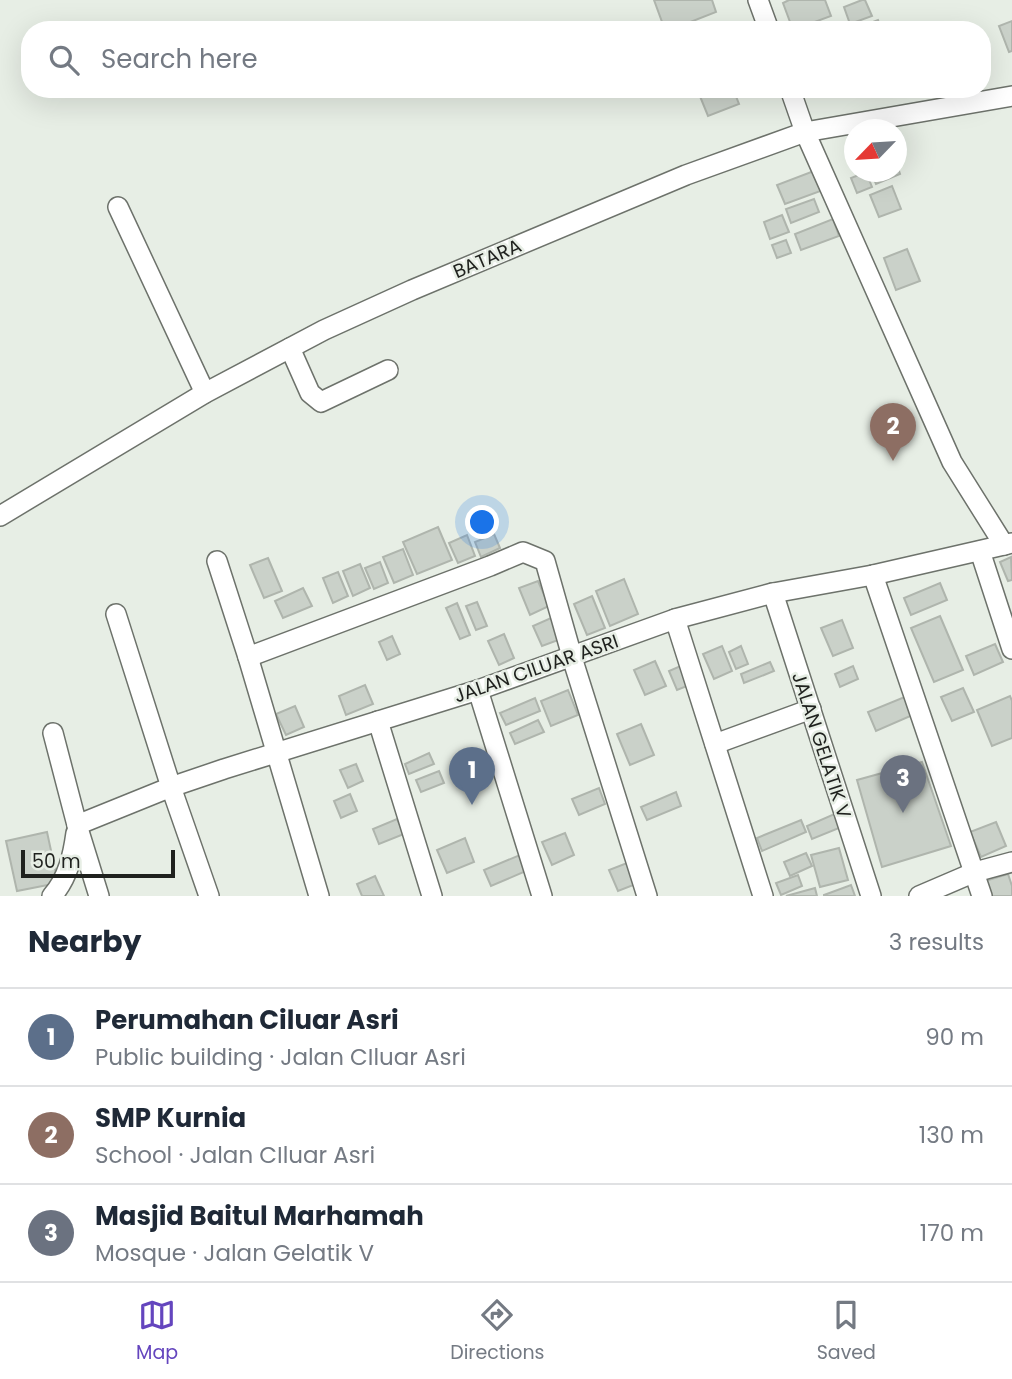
<!DOCTYPE html>
<meta charset="utf-8">
<style>
body{margin:0;font-family:Poppins,sans-serif;background:#f2f2f3;color:#1f2937}
.compass{position:absolute;left:844px;top:119px;width:63px;height:63px;border-radius:50%;background:#fff;box-shadow:0 7px 28px #0002;rotate:245deg}
.scale{position:absolute;left:21px;bottom:18px;width:154px;box-sizing:border-box;padding-left:7px;border:4px solid #1f211e;border-top:0;font-size:19px;line-height:24px;white-space:nowrap;color:#1f211e;-webkit-text-stroke:5px #e7eee5;paint-order:stroke}
.you{position:absolute;left:483px;top:523px;width:24px;height:24px;margin:-18px;border:5px solid #fff;border-radius:50%;background:#1a73e8;box-shadow:0 0 0 10px #1a73e833}
.badge{display:grid;place-items:center;width:46px;height:46px;border-radius:50%;background:#6445be;color:#fff;font-size:23px;font-weight:700}
.pin{position:absolute;translate:-50% -58px;filter:drop-shadow(0 2px 4px #0008)}
.pin::after{content:'';position:absolute;top:37px;width:24px;height:21px;background:inherit;clip-path:polygon(0 0,100% 0,50% 100%)}
.list{margin:0;padding:0;list-style:none}
h2{display:flex;justify-content:space-between;align-items:center;height:91px;margin:0;padding:0 28px;font-size:30px}
h2 small{font-size:23px;font-weight:400;color:#747a83}
.list li{display:grid;grid-template-columns:46px 1fr auto;gap:21px;align-items:center;box-sizing:border-box;height:98px;padding:0 28px;border-top:2px solid #e0e1e3}
.list b{display:block;font-size:26px;white-space:nowrap}
.list p{margin:0;font-size:23px;white-space:nowrap;color:#747a83}
.list em{font-size:23px;font-style:normal;color:#747a83}
.icon{flex:none;width:38px;height:38px;fill:none;stroke:currentColor;stroke-width:2;stroke-linecap:round;stroke-linejoin:round}
.map{position:relative;flex:none;width:1012px;height:896px;overflow:hidden}
.search{position:absolute;background:#fff;box-shadow:0 7px 28px #0002;left:21px;right:21px;top:21px;height:77px;display:flex;align-items:center;gap:18px;box-sizing:border-box;padding:0 24px;border-radius:28px;color:#747a83;font-size:26px}
.sheet{height:385px;background:#fff}
nav{display:flex;justify-content:space-around;align-items:center;box-sizing:border-box;height:98px;border-top:2px solid #e0e1e3;background:#fff;font-size:19px;color:#747a83}
nav a{display:grid;justify-items:center;gap:4px}
nav .on{color:#6445be}
.map>svg:first-child{display:block}
</style>
<div class="map">
<svg width="1012" height="896" viewBox="0 0 1012 896">
<rect width="100%" height="100%" fill="#e7eee5"/>
<g fill="#cad1c9" stroke="#afb5ad" stroke-width="2">
<path d="M654,0H712L716,12L670,30H665Z"/>
<path d="M789,0H825L831,16L793,30L783,3Z"/>
<path d="M862,0H865L872,16L850,24L844,7Z"/>
<path d="M878,20L882,30H852Z"/>
<path d="M1012,21V51L1009,52L999,26Z"/>
<path d="M697,89H733L739,104L708,116Z"/>
<path d="M897,165L900,174L876,184L871,172H897Z"/>
<path d="M819,169L826,189L785,204L777,185Z"/>
<path d="M866,172L872,187L857,193L851,178Z"/>
<path d="M892,186L901,209L879,217L870,195Z"/>
<path d="M814,199L819,212L791,223L786,209Z"/>
<path d="M782,215L789,232L770,239L764,222Z"/>
<path d="M833,219L839,236L801,250L795,234Z"/>
<path d="M786,240L791,253L777,258L772,245Z"/>
<path d="M907,249L920,281L896,290L884,258Z"/>
<path d="M438,527L452,560L417,574L403,542Z"/>
<path d="M494,534L500,548L481,557L475,542Z"/>
<path d="M467,535L475,556L458,563L449,543Z"/>
<path d="M403,549L413,575L394,583L383,557Z"/>
<path d="M1011,557L1012,580L1008,581L1000,562Z"/>
<path d="M268,558L282,591L264,598L250,565Z"/>
<path d="M380,562L388,583L374,589L365,568Z"/>
<path d="M360,564L370,588L353,596L343,571Z"/>
<path d="M338,572L348,596L333,603L323,578Z"/>
<path d="M624,579L638,614L610,626L596,591Z"/>
<path d="M538,581L549,606L530,615L519,588Z"/>
<path d="M940,583L947,600L911,615L904,598Z"/>
<path d="M303,588L312,606L283,618L275,601Z"/>
<path d="M592,596L605,628L587,635L574,604Z"/>
<path d="M477,602L487,626L476,630L466,606Z"/>
<path d="M457,603L470,635L460,639L446,608Z"/>
<path d="M940,616L963,670L934,682L911,628Z"/>
<path d="M551,618L561,639L542,646L533,626Z"/>
<path d="M842,620L853,648L833,656L821,628Z"/>
<path d="M504,634L514,658L499,665L488,641Z"/>
<path d="M392,636L400,654L387,660L379,642Z"/>
<path d="M995,644L1003,662L974,675L966,656Z"/>
<path d="M722,646L732,671L714,679L703,654Z"/>
<path d="M741,646L748,664L736,669L729,652Z"/>
<path d="M655,661L666,686L645,695L634,670Z"/>
<path d="M770,662L774,671L744,683L741,674Z"/>
<path d="M683,665L692,684L677,690L669,671Z"/>
<path d="M853,666L858,679L840,687L835,674Z"/>
<path d="M365,685L373,704L346,715L339,696Z"/>
<path d="M963,688L974,712L952,721L941,697Z"/>
<path d="M568,690L578,715L551,726L541,701Z"/>
<path d="M907,696L915,714L876,731L868,712Z"/>
<path d="M1010,696L1012,701V738L992,746L977,710Z"/>
<path d="M535,698L540,711L506,725L500,713Z"/>
<path d="M295,706L304,727L286,735L276,714Z"/>
<path d="M538,720L544,732L515,744L510,733Z"/>
<path d="M641,724L654,755L630,765L617,734Z"/>
<path d="M429,753L434,764L409,774L405,764Z"/>
<path d="M922,762L951,846L882,867L857,780Z"/>
<path d="M356,764L363,781L348,788L340,770Z"/>
<path d="M439,771L444,783L421,792L416,780Z"/>
<path d="M599,788L605,804L579,815L572,799Z"/>
<path d="M676,792L681,806L647,820L641,807Z"/>
<path d="M350,794L357,811L341,818L334,801Z"/>
<path d="M839,812L844,826L812,839L807,826Z"/>
<path d="M397,819L404,834L379,844L373,829Z"/>
<path d="M801,820L806,832L762,851L757,838Z"/>
<path d="M996,822L1006,846L981,857L970,832Z"/>
<path d="M47,832L58,883L17,891L6,841Z"/>
<path d="M565,833L574,855L552,865L542,842Z"/>
<path d="M465,838L474,862L447,873L437,850Z"/>
<path d="M839,848L848,880L820,887L811,855Z"/>
<path d="M806,853L812,866L790,876L784,862Z"/>
<path d="M520,855L526,871L491,886L484,870Z"/>
<path d="M627,863L636,884L618,891L609,870Z"/>
<path d="M1008,874L1012,886V896H990L985,881Z"/>
<path d="M798,875L802,886L781,895L776,883Z"/>
<path d="M375,876L384,896H362L357,884Z"/>
<path d="M851,885L855,896H824V895Z"/>
<path d="M815,888L817,896H786Z"/>
</g>
<g fill="none" stroke-linecap="round" stroke-linejoin="round">
<g stroke="#6d726b" stroke-width="22">
<g id="minor">
<path d="M758,0L769,30"/>
<path d="M790,89L805,132L952,462L1004,545L1012,543"/>
<path d="M118,207L205,393"/>
<path d="M290,348L310,393L321,402L388,370"/>
<path d="M0,516L205,393L324,330L412,290L686,175L805,132L1012,96"/>
<path d="M980,551L1012,649"/>
<path d="M217,561L248,657L319,896"/>
<path d="M873,575L982,896"/>
<path d="M773,593L871,896"/>
<path d="M116,614L171,787L209,896"/>
<path d="M675,619L763,896"/>
<path d="M248,657L490,566L523,552L545,561L575,667L647,896"/>
<path d="M478,690L542,896"/>
<path d="M378,721L432,896"/>
<path d="M53,733L77,825L99,896"/>
<path d="M715,744L811,709"/>
<path d="M77,825L171,787L224,769L478,690L675,619L773,593L873,575L1004,545"/>
<path d="M52,896C68,878 73,855 76,833"/>
<path d="M919,896L975,872L1012,862"/>
</g>
</g>
<use href="#minor" stroke="#fff" stroke-width="19"/>
</g>
<g text-anchor="middle" stroke-width="5" stroke-linejoin="round" paint-order="stroke">
<g font-size="19" fill="#1f211e" stroke="#e7eee5">
<text transform="translate(487 258) rotate(-23)" y="7">BATARA</text>
<text transform="translate(536 668) rotate(-19)" y="7">JALAN CILUAR ASRI</text>
<text transform="translate(822 745) rotate(72)" y="7">JALAN GELATIK V</text>
</g>
</g>
</svg>
<svg class="compass" viewBox="-18 -18 36 36"><path d="M0-13l5 13h-10z" fill="#e53935"/><path d="M0 13l5-13h-10z" fill="#747a83"/></svg>
<div class="scale">50 m</div>
<div class="you"></div>
<div class="pin badge" style="left:472px;top:805px;background:#5c6f8a">1</div>
<div class="pin badge" style="left:893px;top:461px;background:#8d6e63">2</div>
<div class="pin badge" style="left:903px;top:813px;background:#6b7280">3</div>
<div class="search"><svg class="icon" aria-label="search" viewBox="0 0 24 24"><circle cx="10" cy="10" r="6"/><path d="M15 15l6 6"/></svg>Search here</div>
</div>
<section class="sheet">
<h2>Nearby<small>3 results</small></h2>
<ul class="list">
<li><span class="badge" style="background:#5c6f8a">1</span><div><b>Perumahan Ciluar Asri</b><p>Public building · Jalan CIluar Asri</p></div><em>90 m</em></li>
<li><span class="badge" style="background:#8d6e63">2</span><div><b>SMP Kurnia</b><p>School · Jalan CIluar Asri</p></div><em>130 m</em></li>
<li><span class="badge" style="background:#6b7280">3</span><div><b>Masjid Baitul Marhamah</b><p>Mosque · Jalan Gelatik V</p></div><em>170 m</em></li>
</ul>
</section>
<nav>
<a class="on"><svg class="icon" aria-label="map" viewBox="0 0 24 24"><path d="M3 6l6-2 6 2 6-2v14l-6 2-6-2-6 2zM9 4v14M15 6v14"/></svg>Map</a>
<a><svg class="icon" aria-label="directions" viewBox="0 0 24 24"><path d="M12 3l9 9-9 9-9-9zM9 14v-3h6M13 9l2 2-2 2"/></svg>Directions</a>
<a><svg class="icon" aria-label="saved" viewBox="0 0 24 24"><path d="M7 4h10v16l-5-4-5 4z"/></svg>Saved</a>
</nav>
